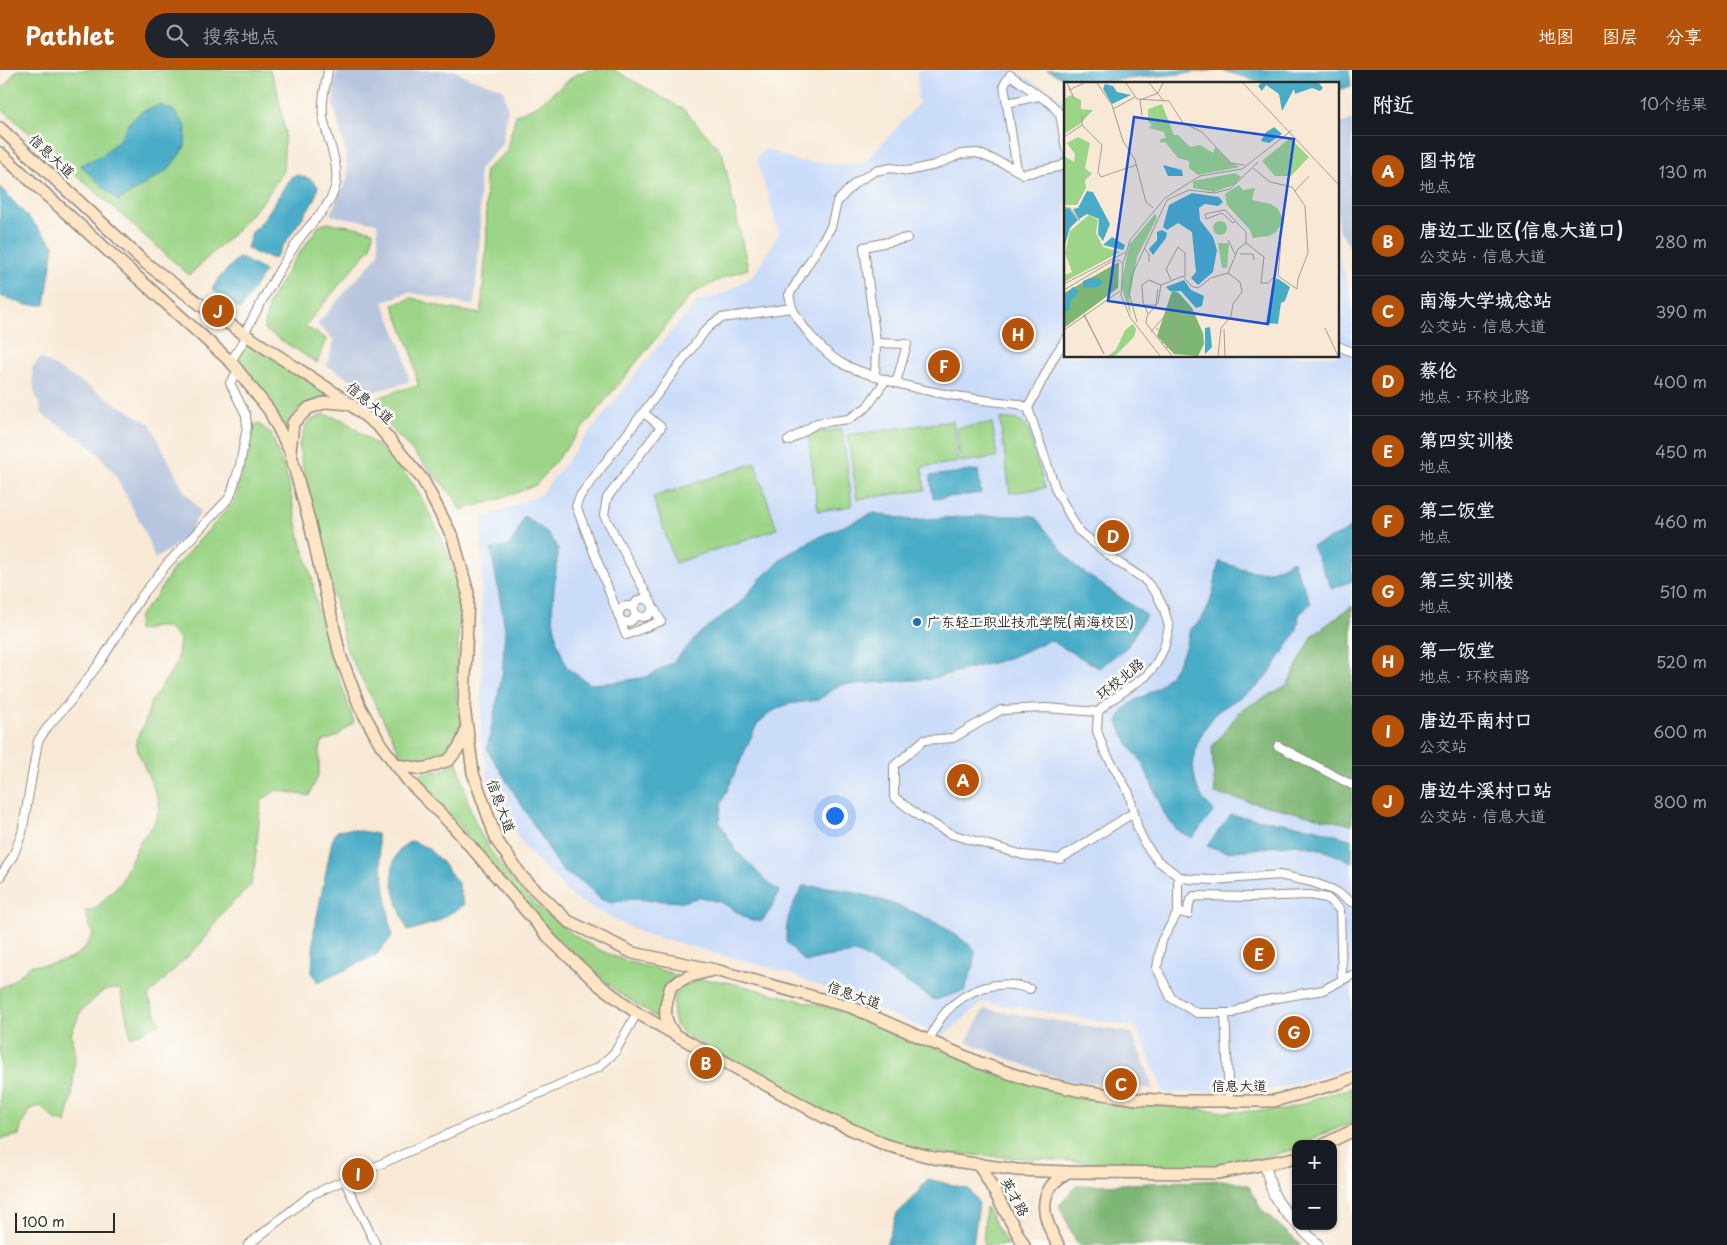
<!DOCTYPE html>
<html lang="zh">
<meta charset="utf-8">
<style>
body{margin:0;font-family:"Playpen Sans","LXGW WenKai TC",sans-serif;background:#20242c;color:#f1f3f6}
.controls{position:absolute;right:15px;bottom:15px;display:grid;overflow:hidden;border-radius:10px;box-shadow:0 1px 4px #0004}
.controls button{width:45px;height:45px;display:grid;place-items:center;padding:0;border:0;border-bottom:1px solid #363941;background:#171b24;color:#f1f3f6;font:25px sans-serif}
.scale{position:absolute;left:15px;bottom:12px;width:100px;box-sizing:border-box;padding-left:5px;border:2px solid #2b2b2b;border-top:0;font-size:14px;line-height:18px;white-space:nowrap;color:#2b2b2b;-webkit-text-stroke:4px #fdfcf7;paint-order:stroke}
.you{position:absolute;left:834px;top:745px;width:18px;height:18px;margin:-12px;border:4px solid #fff;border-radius:50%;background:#1a73e8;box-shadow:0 0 0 8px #1a73e833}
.badge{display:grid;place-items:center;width:32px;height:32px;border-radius:50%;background:#b45309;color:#fff;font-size:16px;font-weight:700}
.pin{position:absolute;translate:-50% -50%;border:2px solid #fff;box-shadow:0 1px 5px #0006}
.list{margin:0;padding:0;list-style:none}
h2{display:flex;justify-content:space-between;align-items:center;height:65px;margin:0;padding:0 20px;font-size:21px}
h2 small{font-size:16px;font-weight:400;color:#9ea1a6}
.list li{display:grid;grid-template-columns:32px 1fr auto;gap:15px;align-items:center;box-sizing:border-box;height:70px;padding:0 20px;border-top:1px solid #363941}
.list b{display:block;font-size:19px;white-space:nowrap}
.list p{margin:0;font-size:16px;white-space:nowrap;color:#9ea1a6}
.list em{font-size:16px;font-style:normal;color:#9ea1a6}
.icon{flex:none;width:28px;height:28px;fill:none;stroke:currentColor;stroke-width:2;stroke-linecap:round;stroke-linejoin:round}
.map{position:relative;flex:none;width:1352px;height:1175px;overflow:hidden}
header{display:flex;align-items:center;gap:30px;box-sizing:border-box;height:70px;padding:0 25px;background:#b45309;color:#fff}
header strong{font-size:24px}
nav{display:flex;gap:28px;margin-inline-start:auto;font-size:18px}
.search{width:350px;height:45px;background:#20242c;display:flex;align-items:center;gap:12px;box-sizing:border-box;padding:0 18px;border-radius:28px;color:#9ea1a6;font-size:19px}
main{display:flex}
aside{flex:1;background:#171b24}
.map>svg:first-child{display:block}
</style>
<header>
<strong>Pathlet</strong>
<div class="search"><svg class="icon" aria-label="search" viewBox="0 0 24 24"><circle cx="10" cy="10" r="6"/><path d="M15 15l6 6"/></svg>搜索地点</div>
<nav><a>地图</a><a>图层</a><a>分享</a></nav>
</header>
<main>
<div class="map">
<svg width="1352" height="1175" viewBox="0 0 1352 1175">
<rect width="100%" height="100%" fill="#fdfcf7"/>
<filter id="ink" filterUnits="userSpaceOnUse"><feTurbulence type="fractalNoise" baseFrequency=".02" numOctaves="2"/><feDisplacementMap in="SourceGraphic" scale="10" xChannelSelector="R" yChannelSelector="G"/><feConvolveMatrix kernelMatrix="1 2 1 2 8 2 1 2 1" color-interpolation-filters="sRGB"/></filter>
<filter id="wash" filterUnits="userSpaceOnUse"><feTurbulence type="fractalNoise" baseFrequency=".0096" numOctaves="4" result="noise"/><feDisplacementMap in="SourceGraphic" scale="20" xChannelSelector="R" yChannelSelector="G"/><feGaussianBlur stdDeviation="1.12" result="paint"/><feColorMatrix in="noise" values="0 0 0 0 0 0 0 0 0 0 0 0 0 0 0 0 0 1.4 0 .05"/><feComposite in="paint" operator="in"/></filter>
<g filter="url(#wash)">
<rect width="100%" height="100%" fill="#f8e9d6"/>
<path fill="#cbdcf9" d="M917,0H1013L1060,27L1066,26V286H1338V179L1352,232V996L1325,1006L1264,1021L1164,1023L1136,957L983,932L943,966L785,902L641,863L574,829L525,778L489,718L481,669L482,449L540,425L644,293L697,232L728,221L754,205L779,163L756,88L765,79L797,91L834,94H863L918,34Z"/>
<g fill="#b7c5de">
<path d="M338,0H455L464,6L503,19L508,39L502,74L479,99L480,166L474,236L409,222L383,232L404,284L409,312L372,322L327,296L334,270L317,254L379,184L377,153L330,145L348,107L345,81L333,34L335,8Z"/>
<path d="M1352,49V181L1338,157V55Z"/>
<path d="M41,288L150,354L184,421L201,442L184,469L155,489L145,462L113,401L91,376L43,345L34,321L32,297Z"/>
<path d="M984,939L1132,963L1154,1019L1063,1010L966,972Z"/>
</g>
<g fill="#9dd588" stroke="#64805a">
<path d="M17,0H270L277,19L285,61L283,102L264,130L235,162L189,205L0,37V22Z"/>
<path d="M586,0H614L683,39L722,82L748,199L725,207L693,223L536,415L503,428L460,440L454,427L383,349L377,329L399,320L418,316L412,283L393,235L412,228L445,238L481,244L487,167L485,100L506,82L516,45L538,35L575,5Z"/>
<path d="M328,153L350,156L373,161L371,177L305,256L326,269L317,293L264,259L269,232L290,196L319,156Z"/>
<path d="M247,273L333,327C305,333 294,333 287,363L271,335L237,290Z"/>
<path d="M323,344L344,350L390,386L415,416L442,468L460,521L456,627L466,662L449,680L421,691L401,687L392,666L347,581L301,389L299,375L307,353Z"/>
<path d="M1000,349C1012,349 1020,348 1028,359L1045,418L1010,423Z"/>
<path d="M953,351L958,392L922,397L925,420L857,429L848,365Z"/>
<path d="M258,353L271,364L286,403L300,468L312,508L319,549L354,652L337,666L322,672L319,683V703L309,726L276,720L261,731L255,792L251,815L222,843L205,869L148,926L160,953L131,967L120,919L104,920L81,941L71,963L75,987L72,1026L66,1053L56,1051L41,1036L30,1039L22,1054L19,1065L0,1069V918L10,913L31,895H46L70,889L83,880L93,865L85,841L95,839L121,812L140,771L153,756L160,738L156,723L138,682L136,670L145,652L151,632L177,593L180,569L167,557H156L138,561L139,546L155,528L173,499L235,431L251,360Z"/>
<path d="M992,353L997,387L961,392L956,358Z"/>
<path d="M842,359L852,436L818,441L808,364Z"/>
<path d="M755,393L777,459L675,493L653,427Z"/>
<path d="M457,692C464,712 467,734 476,754C498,803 552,858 602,881C615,887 631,893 645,896C656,899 667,901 677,906C664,916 658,934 660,950L616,921L554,866L478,779L458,753L421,717L412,705L442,700Z"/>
<path d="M700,909L727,912L861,946L1007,1008L1084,1028L1226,1042L1285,1040L1326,1025L1352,1018V1053L1320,1065L1306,1074H1296V1079L1229,1096L1166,1097L926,1082L882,1068L808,1033L748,998L716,983L688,966L675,955L673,945L674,927L684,915Z"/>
<path d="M986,1137L1007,1175H983Z"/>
</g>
<g fill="#7eb674" stroke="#547050">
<path d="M1352,536V755L1215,724L1212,677L1241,640L1287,615L1313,565Z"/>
<path d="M1223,1110L1248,1115L1261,1139L1301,1175H1078L1059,1136L1076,1116Z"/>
</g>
<g fill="#48acc7" stroke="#3a6c79">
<path d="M1047,0H1349L1351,16L1338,20V14H1268L1220,0L1075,14Z"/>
<path d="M161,35L174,41L186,57L185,77L168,100L118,131L80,95L101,86L118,71L130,52L142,41Z"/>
<path d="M297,105L310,109L318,116L315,129L274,189L257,184L247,178L252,162L262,152L291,107Z"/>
<path d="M0,117L54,175L45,235H26L0,226Z"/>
<path d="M239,187L265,201L240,240L212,219L219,208Z"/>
<path d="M978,400L981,423L933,429L930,406Z"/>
<path d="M874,443L910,450L977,446H1034L1076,497L1146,545L1127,577L1099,598L1050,570L1007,589L929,609L840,615L818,630L788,634L771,642L757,654L721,734L719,752L735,779L766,811L779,821L771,839L762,851L749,850L723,833L700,827L682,832L632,829L611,833L600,829L583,812L563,802L487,679L502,606L505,558L491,479L507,477L516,466L524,446L547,462L558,478L552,541L557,572L567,598L590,614L616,612L647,607L672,593L702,561L740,533L760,509L785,486L816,468Z"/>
<path d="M1352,456V511L1332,519L1312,476L1343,463Z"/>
<path d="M1292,490L1311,533L1299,545L1297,560L1271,601L1258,616L1218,641L1205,658L1197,674L1193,696L1196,715L1203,729L1214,741L1192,768L1177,760L1165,745L1142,692L1127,673L1118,652C1126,631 1137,631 1154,620C1174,606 1186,582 1190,559C1213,544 1213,517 1219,492C1250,500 1264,510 1292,490Z"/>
<path d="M1231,745L1314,758L1352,770V792L1320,779L1296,774L1227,782L1207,776Z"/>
<path d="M351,759L377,764L392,867L376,885L318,913L312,903L314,861L332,771L337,761Z"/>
<path d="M412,771L428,778L441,791L458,813L464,835L434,853L408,861C397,835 377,787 412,771Z"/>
<path d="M803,816C815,817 827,816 838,819C884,828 940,848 975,880L974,895L964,921L935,930L881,896L858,883L824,887L805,892L786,872C786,847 791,838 803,816Z"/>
<path d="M928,1109L969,1119L979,1134L973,1175H886L897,1143L910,1132Z"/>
</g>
</g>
<g filter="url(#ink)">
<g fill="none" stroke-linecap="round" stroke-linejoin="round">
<g stroke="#928a80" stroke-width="10">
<g id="minor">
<path d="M1007,33L1039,26"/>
<path d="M1017,100L1004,15L1010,5L1051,34L1060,44L1066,79"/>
<path d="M792,238L789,225L831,157L837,132L855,113L875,101L892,98L908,101L935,95L961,84L977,83L1007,95L1023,104L1062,96L1066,92"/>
<path d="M244,264C262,231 279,198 300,168C313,150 332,136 336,113C339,91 326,67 323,46C321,30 326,15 328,0"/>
<path d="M876,273L864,177L907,168"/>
<path d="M1338,276L1352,282"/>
<path d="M231,291L247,266"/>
<path d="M875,307L876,273L907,274L896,313"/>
<path d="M1028,338L1056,420L1078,460L1116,491L1144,509L1156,523L1164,539L1169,557L1164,578L1156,594L1146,606L1106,634L1098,642L1097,661L1104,680L1129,723L1138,759L1145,774L1157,790L1178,806L1189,809L1214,810L1279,805L1312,812L1333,820L1352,832"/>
<path d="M1028,338L1054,287L1066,269"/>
<path d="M644,343L661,357L607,428L604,445L661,551L626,565L576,436L580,426L705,261L712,254L721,248L792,238C803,259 823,283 843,294C850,298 858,300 865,303C913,321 967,329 1018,334L1028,338"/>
<path d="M788,371L817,353L849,349L867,337L885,311"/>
<circle cx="643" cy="538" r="9"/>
<circle cx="627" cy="544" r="8"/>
<path d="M1098,642L1046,638L1001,640L953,668L924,670L894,696V727L920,747L951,764L1023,785L1060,789L1133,743"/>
<path d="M1278,676L1352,715"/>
<path d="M1178,806V842L1162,870L1157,898L1171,928L1197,943H1233L1255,932L1323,920L1352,905"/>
<path d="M0,807L13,786L22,763L38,671L49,655L69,633L101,591L141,527L167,494L230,427L240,395L247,357L246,345L230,313L238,301"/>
<path d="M1178,842L1188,844L1189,833L1194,826L1253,827L1310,825L1327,828L1340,840L1342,910"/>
<path d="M1225,943L1229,1031"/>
<path d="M929,970C934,961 938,950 945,943C967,918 999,908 1030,919"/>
<path d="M344,1110L376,1175"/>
<path d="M248,1175L311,1125L599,997L615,982L637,943"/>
</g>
</g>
<g stroke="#928a80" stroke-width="12">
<g id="tertiary">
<path d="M1265,1094C1272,1124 1274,1131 1296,1153"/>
<path d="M1299,1156L1318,1175"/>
</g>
</g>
<g stroke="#928a80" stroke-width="14">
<g id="secondary">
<path d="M0,58L143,191L209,241L341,327L379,357L423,410L453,468L468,523L464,636L473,703L497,771L523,808L568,851L633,883L715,900L851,937L980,993L1030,1010L1076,1020L1137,1029L1179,1031H1274L1339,1013L1352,1008"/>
<path d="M0,83L232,293L269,340L290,381L310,454L340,585L360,637L381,675L409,712L453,756L552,871L599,915L637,943L676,965L824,1047L886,1075L934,1088L1017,1100L1067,1102L1217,1103L1296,1088"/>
<path d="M290,381L293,353L309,338L327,332L350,334"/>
<path d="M396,695L423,699L449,690L460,676L467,659"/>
<path d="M673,962C661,947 666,933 671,916L687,907L713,900"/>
<path d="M1325,1074L1352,1061"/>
<path d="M979,1094L1024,1175"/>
<path d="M1058,1175C1048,1157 1037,1134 1052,1115C1056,1110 1063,1106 1067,1102"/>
</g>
</g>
<use href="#minor" stroke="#fff" stroke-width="8"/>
<use href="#tertiary" stroke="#fff" stroke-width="10"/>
<use href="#secondary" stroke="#fde5c5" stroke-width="11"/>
</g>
</g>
<circle fill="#1f6fb2" stroke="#fdfcf7" stroke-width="2" cx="917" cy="552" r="5"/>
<g text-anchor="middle" stroke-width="5" stroke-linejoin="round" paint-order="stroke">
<g font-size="14" fill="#2b2b2b" stroke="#fdfcf7">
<text transform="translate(52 86) rotate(43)" y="5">信息大道</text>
<text transform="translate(370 333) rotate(40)" y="5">信息大道</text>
<text transform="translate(1120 609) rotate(-39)" y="5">环校北路</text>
<text transform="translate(501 736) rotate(70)" y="5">信息大道</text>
<text transform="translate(854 925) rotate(19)" y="5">信息大道</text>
<text x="1239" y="1021">信息大道</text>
<text transform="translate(1015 1127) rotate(61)" y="5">英才路</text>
</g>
<g font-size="14" fill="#2b2b2b" stroke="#fdfcf7" text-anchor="start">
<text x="927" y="557">广东轻工职业技术学院(南海校区)</text>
</g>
</g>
<g transform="translate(1064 12)">
<rect width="275" height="275" fill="#f8e9d6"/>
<path d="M7,13L17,18V27L29,28L16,42L0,52V17ZM98,22L110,53H114L126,65L136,63L149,71L151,65L167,81L176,85L134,93L125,86V79L114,76L101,60L97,61L96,57L102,56L100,50L85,46L88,43L84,39V27ZM14,55L26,61L21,86L28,92L21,98L22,106L13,123H3L0,122V74L10,80L11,72L3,61ZM226,56L245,75L227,94H211L198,79ZM171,91L177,95L170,103L150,110L129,106V99ZM175,103L179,108L191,106L188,118L207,122L214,127L220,139L212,150L205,154L189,156L186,148L163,123L161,112ZM91,132L93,136L73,175L65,219L67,234L57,204L65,163ZM25,133L34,138L32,151L39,165L56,170L0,200V193L8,190L1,171L6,149ZM149 146a7 7 0 1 1 14 0a7 7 0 1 1-14 0ZM154,161H165L163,186H158ZM69,242L72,247L70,255L51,274H44L52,268L61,248Z" fill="#9dd588"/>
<path d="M55,180L54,206L0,246V211ZM108,209L114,210L128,226L139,251L140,262L134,274L110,272L93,254Z" fill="#7eb674"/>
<path d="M197,1H255L259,6L256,9L248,6L231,12L230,7L218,29L215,12L202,3L198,9L194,4ZM41,2L49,4L53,10L67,13L48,22L39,7ZM210,45L218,52L205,61L197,59L201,51ZM99,83L118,88L119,94H104ZM23,109L29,110L46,142L39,159L34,152L35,137L23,132L15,137L9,127L14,126ZM128,111L155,115L159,120L154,124L141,122L135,126L136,138L149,155L153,168L149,190L134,203L127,196L132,190L128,150L114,141L103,148L99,145L105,123ZM5,126L14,138L6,146L0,166V127ZM98,148L103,151L102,156L89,173L85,167L93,158V150ZM48,155L61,163L59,168L39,163ZM26,196H34L39,200L35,205L19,206V199ZM213,196L226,205L221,219L217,221L214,242L202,241L208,204ZM120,198L127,208L140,214L138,224L132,226L117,209H106L102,205ZM9,205L15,209L6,220V227L0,231V214ZM146,245L148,265L141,272V246Z" fill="#48acc7"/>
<path fill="none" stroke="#a69d92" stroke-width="1" d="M3,1L10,16M33,1L48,23L59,59L71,78L82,120L89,126M62,1L73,17L105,19L119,41L138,50L167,81L180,83M85,1L99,18M179,1L275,103M5,8L20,1M49,27L71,15M18,33V43L38,63L34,90L37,95L72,83M78,33L76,18L94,11L99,1M0,55L18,43M189,86L206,100L228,105L241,124L244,171L234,197L233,207L214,194L217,160M231,109L245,94M0,126H6L16,139M164,158L171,172M182,161L200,175L197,201H204L210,195M80,166L85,172V180M176,172H189L190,178M164,191L174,167L182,161V150L181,149L161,128H160L141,132L142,137L158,131L169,141L171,139M107,198L102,187L114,165L121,171V195M0,202L62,170M0,208L45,181L55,178L59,182M80,223H92L94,207M84,232L79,220L78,203L85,198L97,203M20,233L40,272L20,232M73,240L65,211L68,193L103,118L125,108L150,111L166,107L194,80M92,246L108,259M261,246L274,274M160,247L161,274M0,248L56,209M87,250L113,219M97,261L115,257L116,260M101,266L117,261L110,242L115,231M96,274L66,235L57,213L59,182L66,158L101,116L136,94L178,87L228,48M108,274L82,241L83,234L94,221L97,203L119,194L127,204L134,206L147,196L164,191M154,274L157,246L167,234L169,222L178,210L176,200L164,191"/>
<path fill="#1d4ed8" fill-opacity="0.15" stroke="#1d4ed8" stroke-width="2.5" d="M70,35L230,57L204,242L44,219Z"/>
<rect width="275" height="275" fill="none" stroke="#2b2b2b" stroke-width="2.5"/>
</g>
</svg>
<div class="controls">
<button>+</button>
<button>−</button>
</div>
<div class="scale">100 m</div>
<div class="you"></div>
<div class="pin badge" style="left:963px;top:710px">A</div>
<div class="pin badge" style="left:706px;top:993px">B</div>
<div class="pin badge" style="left:1121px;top:1014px">C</div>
<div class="pin badge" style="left:1113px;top:466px">D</div>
<div class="pin badge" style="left:1259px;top:884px">E</div>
<div class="pin badge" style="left:944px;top:296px">F</div>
<div class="pin badge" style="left:1294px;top:962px">G</div>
<div class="pin badge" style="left:1018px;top:264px">H</div>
<div class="pin badge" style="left:358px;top:1104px">I</div>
<div class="pin badge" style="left:218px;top:241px">J</div>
</div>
<aside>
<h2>附近<small>10个结果</small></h2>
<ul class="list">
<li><span class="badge">A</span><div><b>图书馆</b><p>地点</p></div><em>130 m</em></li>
<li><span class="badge">B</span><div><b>唐边工业区(信息大道口)</b><p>公交站 · 信息大道</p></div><em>280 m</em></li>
<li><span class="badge">C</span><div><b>南海大学城总站</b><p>公交站 · 信息大道</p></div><em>390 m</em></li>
<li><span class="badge">D</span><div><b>蔡伦</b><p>地点 · 环校北路</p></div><em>400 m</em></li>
<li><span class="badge">E</span><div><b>第四实训楼</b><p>地点</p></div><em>450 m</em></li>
<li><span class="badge">F</span><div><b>第二饭堂</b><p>地点</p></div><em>460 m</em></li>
<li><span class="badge">G</span><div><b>第三实训楼</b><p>地点</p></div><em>510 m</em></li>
<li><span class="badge">H</span><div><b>第一饭堂</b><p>地点 · 环校南路</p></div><em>520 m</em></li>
<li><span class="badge">I</span><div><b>唐边平南村口</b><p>公交站</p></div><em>600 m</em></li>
<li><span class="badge">J</span><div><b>唐边牛溪村口站</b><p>公交站 · 信息大道</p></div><em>800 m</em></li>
</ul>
</aside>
</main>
